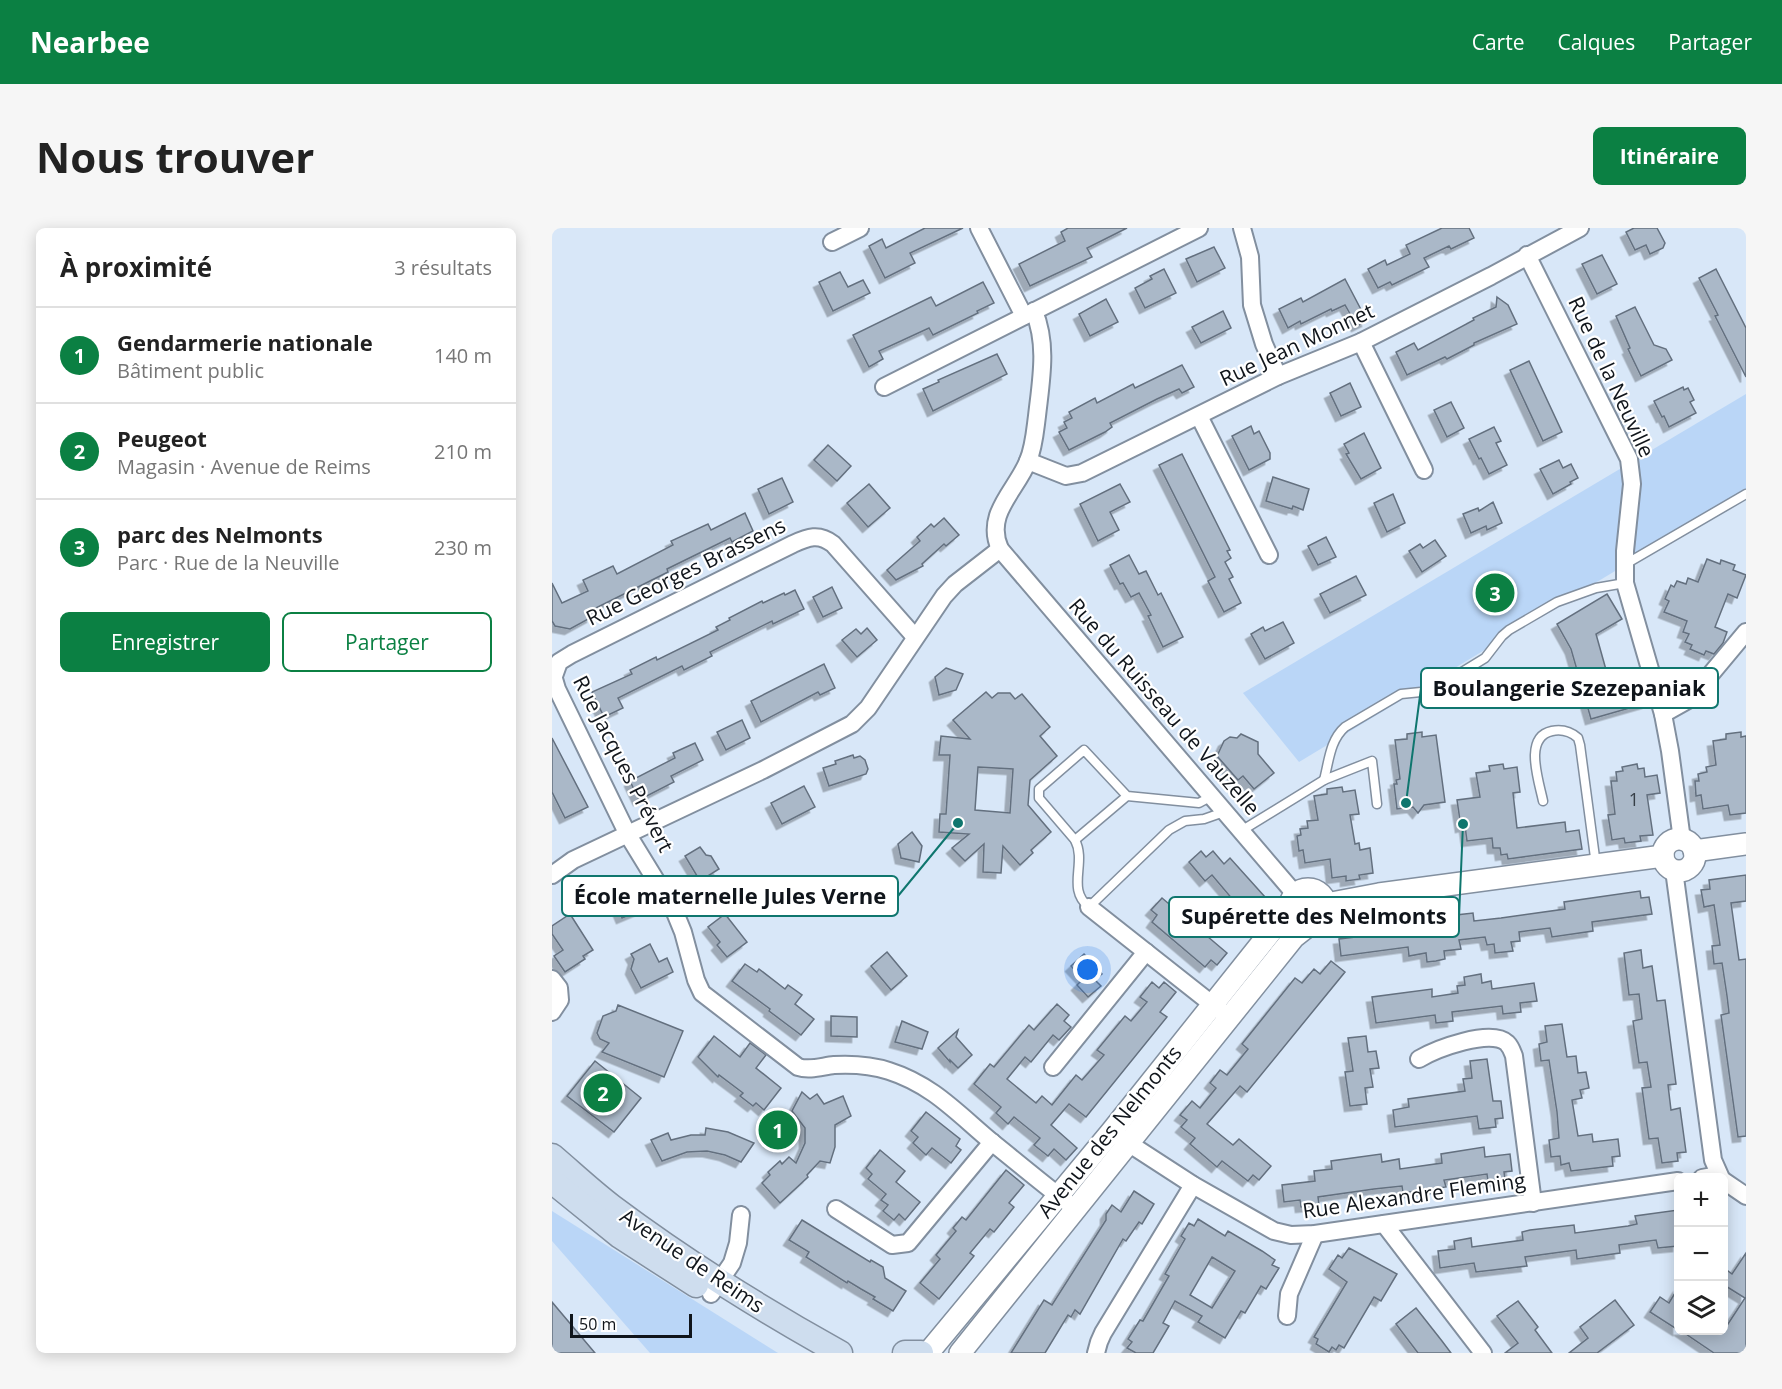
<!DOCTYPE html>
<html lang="fr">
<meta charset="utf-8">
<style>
body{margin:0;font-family:"Open Sans",sans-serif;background:#f6f6f6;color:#222}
.controls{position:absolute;right:18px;bottom:18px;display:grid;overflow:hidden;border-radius:9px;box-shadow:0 3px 15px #0003}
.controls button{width:54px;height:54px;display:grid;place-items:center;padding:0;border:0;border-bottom:2px solid #e0e0e0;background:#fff;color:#222;font:30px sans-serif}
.scale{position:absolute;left:18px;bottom:15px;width:122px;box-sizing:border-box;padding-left:6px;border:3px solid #10151b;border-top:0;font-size:16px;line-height:21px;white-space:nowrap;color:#10151b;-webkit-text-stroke:4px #fff;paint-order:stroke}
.you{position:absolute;left:536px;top:742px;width:21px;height:21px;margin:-15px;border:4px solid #fff;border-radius:50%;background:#1a73e8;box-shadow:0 0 0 9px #1a73e833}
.badge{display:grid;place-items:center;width:39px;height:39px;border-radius:50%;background:#0b8043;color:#fff;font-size:20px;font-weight:700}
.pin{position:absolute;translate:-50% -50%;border:3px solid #fff;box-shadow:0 2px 6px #0006}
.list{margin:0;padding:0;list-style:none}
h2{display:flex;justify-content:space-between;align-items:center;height:78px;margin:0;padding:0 24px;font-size:26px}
h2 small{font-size:20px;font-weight:400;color:#767676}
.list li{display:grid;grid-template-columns:39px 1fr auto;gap:18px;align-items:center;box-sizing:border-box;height:96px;padding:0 24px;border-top:2px solid #e0e0e0}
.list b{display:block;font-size:22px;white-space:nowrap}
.list p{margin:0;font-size:20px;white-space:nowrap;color:#767676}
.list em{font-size:20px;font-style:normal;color:#767676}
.actions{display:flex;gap:12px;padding:18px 24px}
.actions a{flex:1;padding:14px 0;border:2px solid #0b8043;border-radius:9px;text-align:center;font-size:21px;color:#0b8043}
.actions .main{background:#0b8043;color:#fff}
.icon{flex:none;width:33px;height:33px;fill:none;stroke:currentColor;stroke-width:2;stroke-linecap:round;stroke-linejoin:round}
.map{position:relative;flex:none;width:1194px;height:1125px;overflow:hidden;border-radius:9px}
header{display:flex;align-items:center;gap:36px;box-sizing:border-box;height:84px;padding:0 30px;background:#0b8043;color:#fff}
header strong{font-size:28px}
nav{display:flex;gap:33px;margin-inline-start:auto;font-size:21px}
.intro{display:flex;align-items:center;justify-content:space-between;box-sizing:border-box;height:144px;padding:0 36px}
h1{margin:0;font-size:42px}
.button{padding:15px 27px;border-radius:9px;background:#0b8043;color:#fff;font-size:21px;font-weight:700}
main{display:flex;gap:36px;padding:0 36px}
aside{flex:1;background:#fff;border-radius:9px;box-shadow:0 3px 15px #0003}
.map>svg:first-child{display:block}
</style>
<header>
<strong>Nearbee</strong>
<nav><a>Carte</a><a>Calques</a><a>Partager</a></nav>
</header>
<div class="intro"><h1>Nous trouver</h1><a class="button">Itinéraire</a></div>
<main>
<aside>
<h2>À proximité<small>3 résultats</small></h2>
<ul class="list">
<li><span class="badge">1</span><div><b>Gendarmerie nationale</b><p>Bâtiment public</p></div><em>140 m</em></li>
<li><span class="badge">2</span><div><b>Peugeot</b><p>Magasin · Avenue de Reims</p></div><em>210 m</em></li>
<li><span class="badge">3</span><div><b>parc des Nelmonts</b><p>Parc · Rue de la Neuville</p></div><em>230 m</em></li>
</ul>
<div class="actions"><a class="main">Enregistrer</a><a>Partager</a></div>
</aside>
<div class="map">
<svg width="1194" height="1125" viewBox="0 0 1194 1125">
<defs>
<filter id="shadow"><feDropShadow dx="-5.5" dy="5.5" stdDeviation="0" flood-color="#0004"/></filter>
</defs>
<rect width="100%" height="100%" fill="#d8e7f8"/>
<g fill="#bad6f7">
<path d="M1194,166V264L747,534L691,465Z"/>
<path d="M0,983L226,1125H98L0,1013Z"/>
</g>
<g fill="#aab8c8" stroke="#64707f" stroke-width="1.5" fill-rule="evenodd" filter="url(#shadow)">
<path d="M373,0H411L358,25L363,35L333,50L317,18L330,11L334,20Z"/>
<path d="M516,0H575L535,20L540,29L478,58L467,36L513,13L509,4Z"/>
<path d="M890,0H917L922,10L899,21L897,18L872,30L877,39L840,57L838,54L826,60L816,41L833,32L835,37L858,26L854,17Z"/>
<path d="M1082,0H1105L1113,15L1111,20L1098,26L1094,17L1083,22L1074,4Z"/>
<path d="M662,19L673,40L645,54L634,31Z"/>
<path d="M1050,27L1065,56L1045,66L1030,36Z"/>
<path d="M612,41L624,65L593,80L583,60L600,51L598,48Z"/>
<path d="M1164,41L1194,100V149L1163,88L1166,87L1147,50Z"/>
<path d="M288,44L296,59L311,52L318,65L281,83L267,54Z"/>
<path d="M793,51L815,93L805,98L793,77L780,83L779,81L749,96L748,93L736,100L727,81L749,70L751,74Z"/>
<path d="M431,54L442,75L425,83L426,85L381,107L377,100L327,123L331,131L317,139L301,107L379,69L384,78Z"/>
<path d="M945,69L956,77L965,96L922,115V117L895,131L893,129L855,147L844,124L862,115L866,122L922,92L921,90L944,79Z"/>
<path d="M554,71L566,94L538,108L527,86Z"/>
<path d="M1083,79L1102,117L1114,121L1120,132L1089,148L1076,121L1078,120L1064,88Z"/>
<path d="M671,83L679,100L649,115L640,99Z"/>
<path d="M445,126L455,146L381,183L371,161L387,154L386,152Z"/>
<path d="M977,133L1010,204L991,213L958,142Z"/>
<path d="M630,137L642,159L630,165L627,161L605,171L558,195L560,199L553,204L517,222L507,204L515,200L512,194L520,190L517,184L543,170L545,175L581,156L583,160Z"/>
<path d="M798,155L809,179L789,188L778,165Z"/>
<path d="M1131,159L1132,162L1136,160L1142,172L1138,174L1144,185L1117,199L1112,188L1110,189L1102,173Z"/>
<path d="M899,174L912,200L895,209L882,182Z"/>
<path d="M699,198L702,206L707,203L718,225V231L697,242L680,208Z"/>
<path d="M942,199L949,213L944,215L955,237L937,246L929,230L927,231L917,211Z"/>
<path d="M812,205L829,240L809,251L794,226L797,225L792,216Z"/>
<path d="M276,217L299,238L285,253L262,232Z"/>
<path d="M630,226L678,322L675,323L679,330L673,334L681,349L677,351L689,375L672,384L656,353L663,349L607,237Z"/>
<path d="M1007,232L1011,240L1019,236L1026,250L1018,254L1019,256L1001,266L988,241Z"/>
<path d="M721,249L757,261L751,282L741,278L740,281L714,273Z"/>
<path d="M230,250L241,274L217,286L206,261Z"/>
<path d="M317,256L338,280L316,299L295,275Z"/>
<path d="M568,256L578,274L558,284L567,302L546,313L528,276Z"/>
<path d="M841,266L853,295L835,304L822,275Z"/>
<path d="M941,274L950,295L935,302L934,298L919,305L911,286L926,280L927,283Z"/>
<path d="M193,285L201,303L180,314L178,310L115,341L116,344L38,383L40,389L18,401L3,398L0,393V355L10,375L36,363L31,352L61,338L65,346L121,317L119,313L156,296L159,302Z"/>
<path d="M392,290L407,307L394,318L392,316L370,336L371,338L344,352L335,342L368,313L365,309L379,296L382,299Z"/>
<path d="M774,309L784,329L766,337L756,318Z"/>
<path d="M883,312L894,328L870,344L857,323L868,316L871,320Z"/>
<path d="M577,327L587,346L594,343L606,367L609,365L631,409L611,419L596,388L599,387L587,365L579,369L571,355L568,356L558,337Z"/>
<path d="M1155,331L1168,336L1169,332L1183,337L1181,342L1194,347L1185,370L1176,366L1163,399L1175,404L1171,415L1162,426L1154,423L1152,427L1138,421L1140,417L1133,414L1137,406L1131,404L1135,393L1112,384L1117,373L1113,371L1119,357L1122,359L1125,353L1134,356L1136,350L1146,354Z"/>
<path d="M804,348L814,367L778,385L768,366Z"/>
<path d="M280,359L290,380L271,389L261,369Z"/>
<path d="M243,362L252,381L221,396L220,393L158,424L160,428L132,442L130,438L66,470L71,480L52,489L40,464L80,446L78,442L104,429L105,432L166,402L164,399L178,392L177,390L210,373L211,375L232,365L233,367Z"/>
<path d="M1055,366L1070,391L1044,406L1058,456L1087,448L1095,475L1039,491L1019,421L1005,396Z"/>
<path d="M731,394L742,415L713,431L699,406L711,399L713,403Z"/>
<path d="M315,400L325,412L305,429L290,412L304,401L309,406Z"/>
<path d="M272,436L283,460L268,467L266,464L209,494L199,473Z"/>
<path d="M394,440L411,446L404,462L387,467L383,449Z"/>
<path d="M434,464L440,470L446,465H458L463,471L470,466L498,499L488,508L505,528L478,552L476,577L499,604L479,622L481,625L468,637L451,618L449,645L431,644L432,616L413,633L400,620L417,606L387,604L388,586H394L398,527H387L389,508L418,511L401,492ZM426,539L461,541L458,585L423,582Z"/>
<path d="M190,492L198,510L174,522L165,504Z"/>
<path d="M870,504V509L884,507L893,574L872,577L866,585L861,579L845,581L842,556H845L844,552L848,551L843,512L855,511V506Z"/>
<path d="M1189,504V509L1194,508V585L1178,587L1176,577L1151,581L1149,567L1144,568L1143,553H1147L1146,546L1155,544L1154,539L1164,537L1161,513L1174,511V506Z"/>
<path d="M689,506L706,514V526L722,545L702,561L691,548L686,552L665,528L672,513L678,509L685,510Z"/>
<path d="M0,510L36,579L13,590L0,564Z"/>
<path d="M143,515L151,532L119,548L122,554L87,572L78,553L123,530L121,525Z"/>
<path d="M301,527L302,530L308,528L313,532L316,541L314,546L277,558L271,540L284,536L283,533Z"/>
<path d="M951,536L952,541L965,539L968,564L961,565L965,600L1013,594L1014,604L1027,602L1030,621L956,631L955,626L949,627L948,620H941L940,610L915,613L913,598L909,599L905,572L928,569L924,545L938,543L937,538Z"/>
<path d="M1085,536L1086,541L1092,540L1093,549L1105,547L1108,565L1095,567L1101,607L1088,608L1089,613L1073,615L1072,610L1060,612L1056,587L1063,586L1059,553H1065L1064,544L1071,543L1070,539Z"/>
<path d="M252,558L263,579L230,596L219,575Z"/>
<path d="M790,559L791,564L803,562L807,586L798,587L803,616L807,615L808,622L818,620L821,645L807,647L808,651L794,653V648L780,650L778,631L753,635L751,622L747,623L745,608L749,607L748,601L756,600L755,593L766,592L762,568L775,566V561Z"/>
<path d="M360,604L370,618L367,634L349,630L346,616Z"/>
<path d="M148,619L154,627L159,628L167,641L148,653L133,628Z"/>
<path d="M649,623L654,629L661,623L672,636L678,630L713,669L706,675L711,680L698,692L660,647L653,653L637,634Z"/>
<path d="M1194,647V673L1179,675L1187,732L1194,731V908L1186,909L1169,787L1177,785L1175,768L1170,735L1162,736L1160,718L1168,717L1162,677L1152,679L1149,662L1158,661L1157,652Z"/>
<path d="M79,655L91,681L70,690L59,664Z"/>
<path d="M1088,663L1089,670L1097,669L1100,686L1040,694L1041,703L1000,709L998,700L967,704L968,713L959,714L961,723L943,725L942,716L935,717L933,709L907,712L909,721L892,723L893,731L884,733L875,734L874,725L857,728L856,719L789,728L787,711L803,709L801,700L853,694L854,702L905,696L904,687L921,685L922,693L949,690L1013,681L1012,674Z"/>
<path d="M610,670L629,686L634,680L661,702L655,708L675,725L665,737L659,732L653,739L600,694L605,687L599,682Z"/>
<path d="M18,686L41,722L31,728L33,731L13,744L2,728L11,722L0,706V698Z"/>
<path d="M173,686L195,714L175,729L165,717L168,714L156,699Z"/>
<path d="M98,716L107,734L115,730L121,744L89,760L79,741L82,731L79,726Z"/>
<path d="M1089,722L1091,740L1100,738L1105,773L1113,772L1124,856L1116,857L1119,882L1128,880L1134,924L1125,925L1126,933L1110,935L1106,910L1097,911L1090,860L1099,859L1095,834L1087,835L1081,793L1090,791L1087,766L1077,767L1072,725Z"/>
<path d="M335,724L355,748L339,762L319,738Z"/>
<path d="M532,726L550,746L543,752L549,758L536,769L525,757L531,751L519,738Z"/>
<path d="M779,733L793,744L695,864L688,858L655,896L681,917L687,911L719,938L707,952L701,947L696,953L670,933L665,939L638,916L643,910L629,899L635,892L628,887L640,873L648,880L664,860L658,855L668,842L675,847L696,821L690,816L743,750L750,755L762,741L768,746Z"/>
<path d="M193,736L205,744L207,741L233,761L236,757L250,767L243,776L262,791L249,807L217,783L218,781L180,753Z"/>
<path d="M929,746L930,755L939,753L940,761L982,755L985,773L968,775L969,784L951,786L950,778L900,784L901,793L893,794L884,795L883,787L824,795L820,769L880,761V769L906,765L905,758L913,757L912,749Z"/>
<path d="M600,754L607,760L612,754L624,764L608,784L615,789L534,889L517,876L499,897L525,920L514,932L502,921L496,928L482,917L488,910L462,889L456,896L444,885L449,879L422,856L438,836L442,839L477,797L482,802L505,776L517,787L512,793L519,799L507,812L501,807L479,834L473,829L455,851L484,875L490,868L500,877L524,847L530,852L552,827L545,822L573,788L579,793L595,774L588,769Z"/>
<path d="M66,777L131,803L112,849L50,824L57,815L48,811L45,805L51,788L64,783Z"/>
<path d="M279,788L305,789V809L279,808Z"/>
<path d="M350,793L376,804L370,821L343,814Z"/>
<path d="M1010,796L1015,829L1024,828L1026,845L1034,844L1037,860L1028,862L1030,870L1020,872L1026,908L1040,906L1041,914L1066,911L1068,928L1060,929L1061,938L1019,943L1017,935L1009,937L1008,928L999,929L997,912L1007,910L1005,884L997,832L989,833L987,816L995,814L993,798Z"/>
<path d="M406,802L404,809L420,827L406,840L398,832V834L386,820Z"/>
<path d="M162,808L188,829L198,815L214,827L204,840L229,860L212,882L204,875L201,878L188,868L191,865L167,847L166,849L146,829Z"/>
<path d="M814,808L816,824L824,823L827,840L818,841L821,859L813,860L815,876L798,878L793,844L801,843L796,810Z"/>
<path d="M935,831L941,873H949L951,890L943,891L944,899L927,901L925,888L843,899L841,882L857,879L856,871L913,863L911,851L920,850L918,833Z"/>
<path d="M43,833L89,870L62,904L15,868Z"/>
<path d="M250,864L258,871L265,866L272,876L291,868L299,888L283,897V919L278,935L268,933L255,947L256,949L228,975L210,955L218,947L216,944L228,933L230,936L237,929L244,935L253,915V900L240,883Z"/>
<path d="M374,884L408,911L404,918L409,922L399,935L380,920L374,927L361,915L366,909L359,903Z"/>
<path d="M154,900L176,904L202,915L189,934L173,927L155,923L135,924L110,933L99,912L116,905L119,912L139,907H153Z"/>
<path d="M932,919L933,929L958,926L960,943L952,944L953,951L936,954L935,946L892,952L894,959L851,965L850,958L822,961L766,969L767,977L749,979L748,972L732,974L730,957L763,953L762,943L780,941L779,933L829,926L830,934L847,931L848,941L890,935L889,926Z"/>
<path d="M328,922L353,943L344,954L368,974L353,992L347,986L342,992L331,983L336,977L329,972L334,966L316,951L320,946L314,940Z"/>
<path d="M454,942L472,957L457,975L462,979L442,1004L438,1001L418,1025L422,1028L387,1071L368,1055L388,1031L384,1027L404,1003L401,1000L410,989L414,992Z"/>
<path d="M582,963L602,976L590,996L587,994L574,1013L571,1011L528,1086L523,1082L519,1089L516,1087L493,1125H459L492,1072L500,1077L554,992V986L560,977L569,984Z"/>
<path d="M1126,982V1018L1106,1020L1104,1012L1067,1017L1068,1025L1025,1031L1024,1022L973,1029L975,1038L924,1044L922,1035L888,1040L886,1023L903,1021L902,1013L919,1010L920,1019L971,1012L970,1004L978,1002L1022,997L1023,1005L1076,998L1085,996L1083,988Z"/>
<path d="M646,991L673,1008L676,1003L710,1023L723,1032L720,1037L727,1040L714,1061L709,1058L693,1085L689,1083L673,1110L646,1094L650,1088L623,1073L611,1095L617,1098L601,1125H584L575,1120L580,1114L576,1111L588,1092L591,1093L617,1048L613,1046L633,1011L629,1008L637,995L642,998ZM660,1029L683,1043L660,1080L638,1067Z"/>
<path d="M250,992L318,1034L319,1032L331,1039L333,1050L354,1063L341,1083L321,1071L323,1069L309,1061L296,1053L295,1055L254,1029L257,1024L237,1012Z"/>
<path d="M797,1020L845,1046L829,1073L822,1069L792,1120L787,1117L784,1122L780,1119L777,1124L764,1116L766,1111L762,1109L795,1054L777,1041L786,1027L790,1030Z"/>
<path d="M1194,1025V1120L1191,1125H1162L1128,1102H1172V1093L1176,1096L1193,1070L1172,1057V1040L1180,1046Z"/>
<path d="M1126,1060V1102L1098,1084L1108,1069L1117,1075Z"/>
<path d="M1063,1072L1082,1097L1045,1125H1017L1036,1110L1028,1099Z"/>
<path d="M966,1073L986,1099L983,1102L1000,1125H953L966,1115L945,1088Z"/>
<path d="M0,1074L43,1125H0Z"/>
<path d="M864,1080L890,1113L899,1125H866L844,1096Z"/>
</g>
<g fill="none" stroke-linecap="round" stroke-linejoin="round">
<g stroke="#828f9f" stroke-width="11">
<g id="service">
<path d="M1072,337L1194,266"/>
<path d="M772,552C777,533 778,512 793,499L849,466L879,463L933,430L950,408L957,402L1005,374L1044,360L1073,355"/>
<path d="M575,568L523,612L487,570V561L532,522L575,568L647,575L660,568"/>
<path d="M991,573C987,553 971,509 1000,503C1010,501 1018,503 1026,510L1028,517L1044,637"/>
<path d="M689,603L772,552L820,533L825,576"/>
<path d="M523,612C535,635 514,661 537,679L617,602L633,593L652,591L672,584"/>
</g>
</g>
<g stroke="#828f9f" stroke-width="20">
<g id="minor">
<path d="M427,0L472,88"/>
<path d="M690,0L698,29L700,77L712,116L726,148"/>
<path d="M280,14L308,0"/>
<path d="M975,27L1077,231L1080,256L1073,323V355L1111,486L1118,523L1130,612"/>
<path d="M482,83C496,117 489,152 485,188C483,203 482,219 476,233C464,263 432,286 448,321L743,666"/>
<path d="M809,114L872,242"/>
<path d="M332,159L647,0"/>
<path d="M647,188L717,327"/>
<path d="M476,233L514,248L530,245L726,148L809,114L939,48L1028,0"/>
<path d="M0,444L5,461L76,607L122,682L131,704L144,752L150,765L246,839C258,843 271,838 282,837C301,836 319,837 337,843C381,857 406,886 441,915C466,935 491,956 516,975"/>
<path d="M2,448L7,434L20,426L241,316C256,309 267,305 281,316L363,409"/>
<path d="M1111,486L1136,472L1143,465L1194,404"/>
<path d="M1122,642L1161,932L1169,950"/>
<path d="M0,647L21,632L211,542L300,496L316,480L392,368L403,356L448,321"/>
<path d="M537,679L670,784"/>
<path d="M0,751L7,760L8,772L0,784"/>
<path d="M867,831C884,821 939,800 955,815C959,819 960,823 962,828L981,975"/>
<path d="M501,839L594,724"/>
<path d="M567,909L641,957L722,1003L739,1007L763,1006L1126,953"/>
<path d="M1150,950L1167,947"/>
<path d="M1172,953L1194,968"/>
<path d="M284,981L340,1017L356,1015L440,914"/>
<path d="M832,996L931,1125"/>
<path d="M159,1066L180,1035L186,1015L189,987"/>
<path d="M735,1088L737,1066L763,1006"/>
<path d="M544,1125L547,1114L551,1105L641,957"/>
</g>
</g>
<g stroke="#828f9f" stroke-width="24">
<g id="tertiary">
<circle cx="1127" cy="627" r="16"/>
<path d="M1142,623L1194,616"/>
<circle cx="756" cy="679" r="18"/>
<path d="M774,676L827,666L1111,628"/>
<path d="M376,1125L560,903L737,681"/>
<path d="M408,1125L742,709L756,698"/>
</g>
</g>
<g stroke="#828f9f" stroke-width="27">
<g id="secondary">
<path d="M0,928C20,945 39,963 60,979C132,1033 209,1081 288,1125"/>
<path d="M0,953L68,1008L144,1057"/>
<path d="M353,1125H369"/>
</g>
</g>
<use href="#service" stroke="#fff" stroke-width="8"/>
<use href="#minor" stroke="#fff" stroke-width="16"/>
<use href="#tertiary" stroke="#fff" stroke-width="21"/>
<use href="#secondary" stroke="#ceddee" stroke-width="24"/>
</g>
<g text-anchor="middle" stroke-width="4.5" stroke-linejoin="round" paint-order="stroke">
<g font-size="18" fill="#363e46">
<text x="1082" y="578">1</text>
</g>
<g font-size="21" fill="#10151b" stroke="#fff">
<text transform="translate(745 117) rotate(-25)" y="7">Rue Jean Monnet</text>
<text transform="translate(1059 149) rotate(65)" y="7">Rue de la Neuville</text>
<text transform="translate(134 344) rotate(-26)" y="7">Rue Georges Brassens</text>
<text transform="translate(612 479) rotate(49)" y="7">Rue du Ruisseau de Vauzelle</text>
<text transform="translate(71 536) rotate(63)" y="7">Rue Jacques Prévert</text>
<text transform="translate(558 904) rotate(-51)" y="7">Avenue des Nelmonts</text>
<text transform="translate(862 968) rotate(-8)" y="7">Rue Alexandre Fleming</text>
<text transform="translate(140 1033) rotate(34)" y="7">Avenue de Reims</text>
</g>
</g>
<path fill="none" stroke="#0f766e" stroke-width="2" d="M854 575L869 460M406 595L346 668M911 596L907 689"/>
<g fill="#0f766e" stroke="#fff" stroke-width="2">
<circle cx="854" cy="575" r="6"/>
<circle cx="406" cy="595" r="6"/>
<circle cx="911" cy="596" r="6"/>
</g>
<g fill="#fff" stroke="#0f766e" stroke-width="2">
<rect x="869" y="440" width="297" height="40" rx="6"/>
<rect x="10" y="648" width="336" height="40" rx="6"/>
<rect x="617" y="669" width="290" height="40" rx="6"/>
</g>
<g font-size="22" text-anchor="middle" font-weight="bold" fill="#10151b">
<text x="1017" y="468">Boulangerie Szezepaniak</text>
<text x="178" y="676">École maternelle Jules Verne</text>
<text x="762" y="696">Supérette des Nelmonts</text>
</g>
</svg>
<div class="controls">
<button>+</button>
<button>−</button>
<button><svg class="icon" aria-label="layers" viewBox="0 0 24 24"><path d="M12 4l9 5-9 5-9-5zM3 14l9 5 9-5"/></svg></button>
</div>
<div class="scale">50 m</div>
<div class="you"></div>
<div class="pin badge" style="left:226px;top:902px">1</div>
<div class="pin badge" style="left:51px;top:865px">2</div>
<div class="pin badge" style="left:943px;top:365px">3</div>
</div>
</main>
